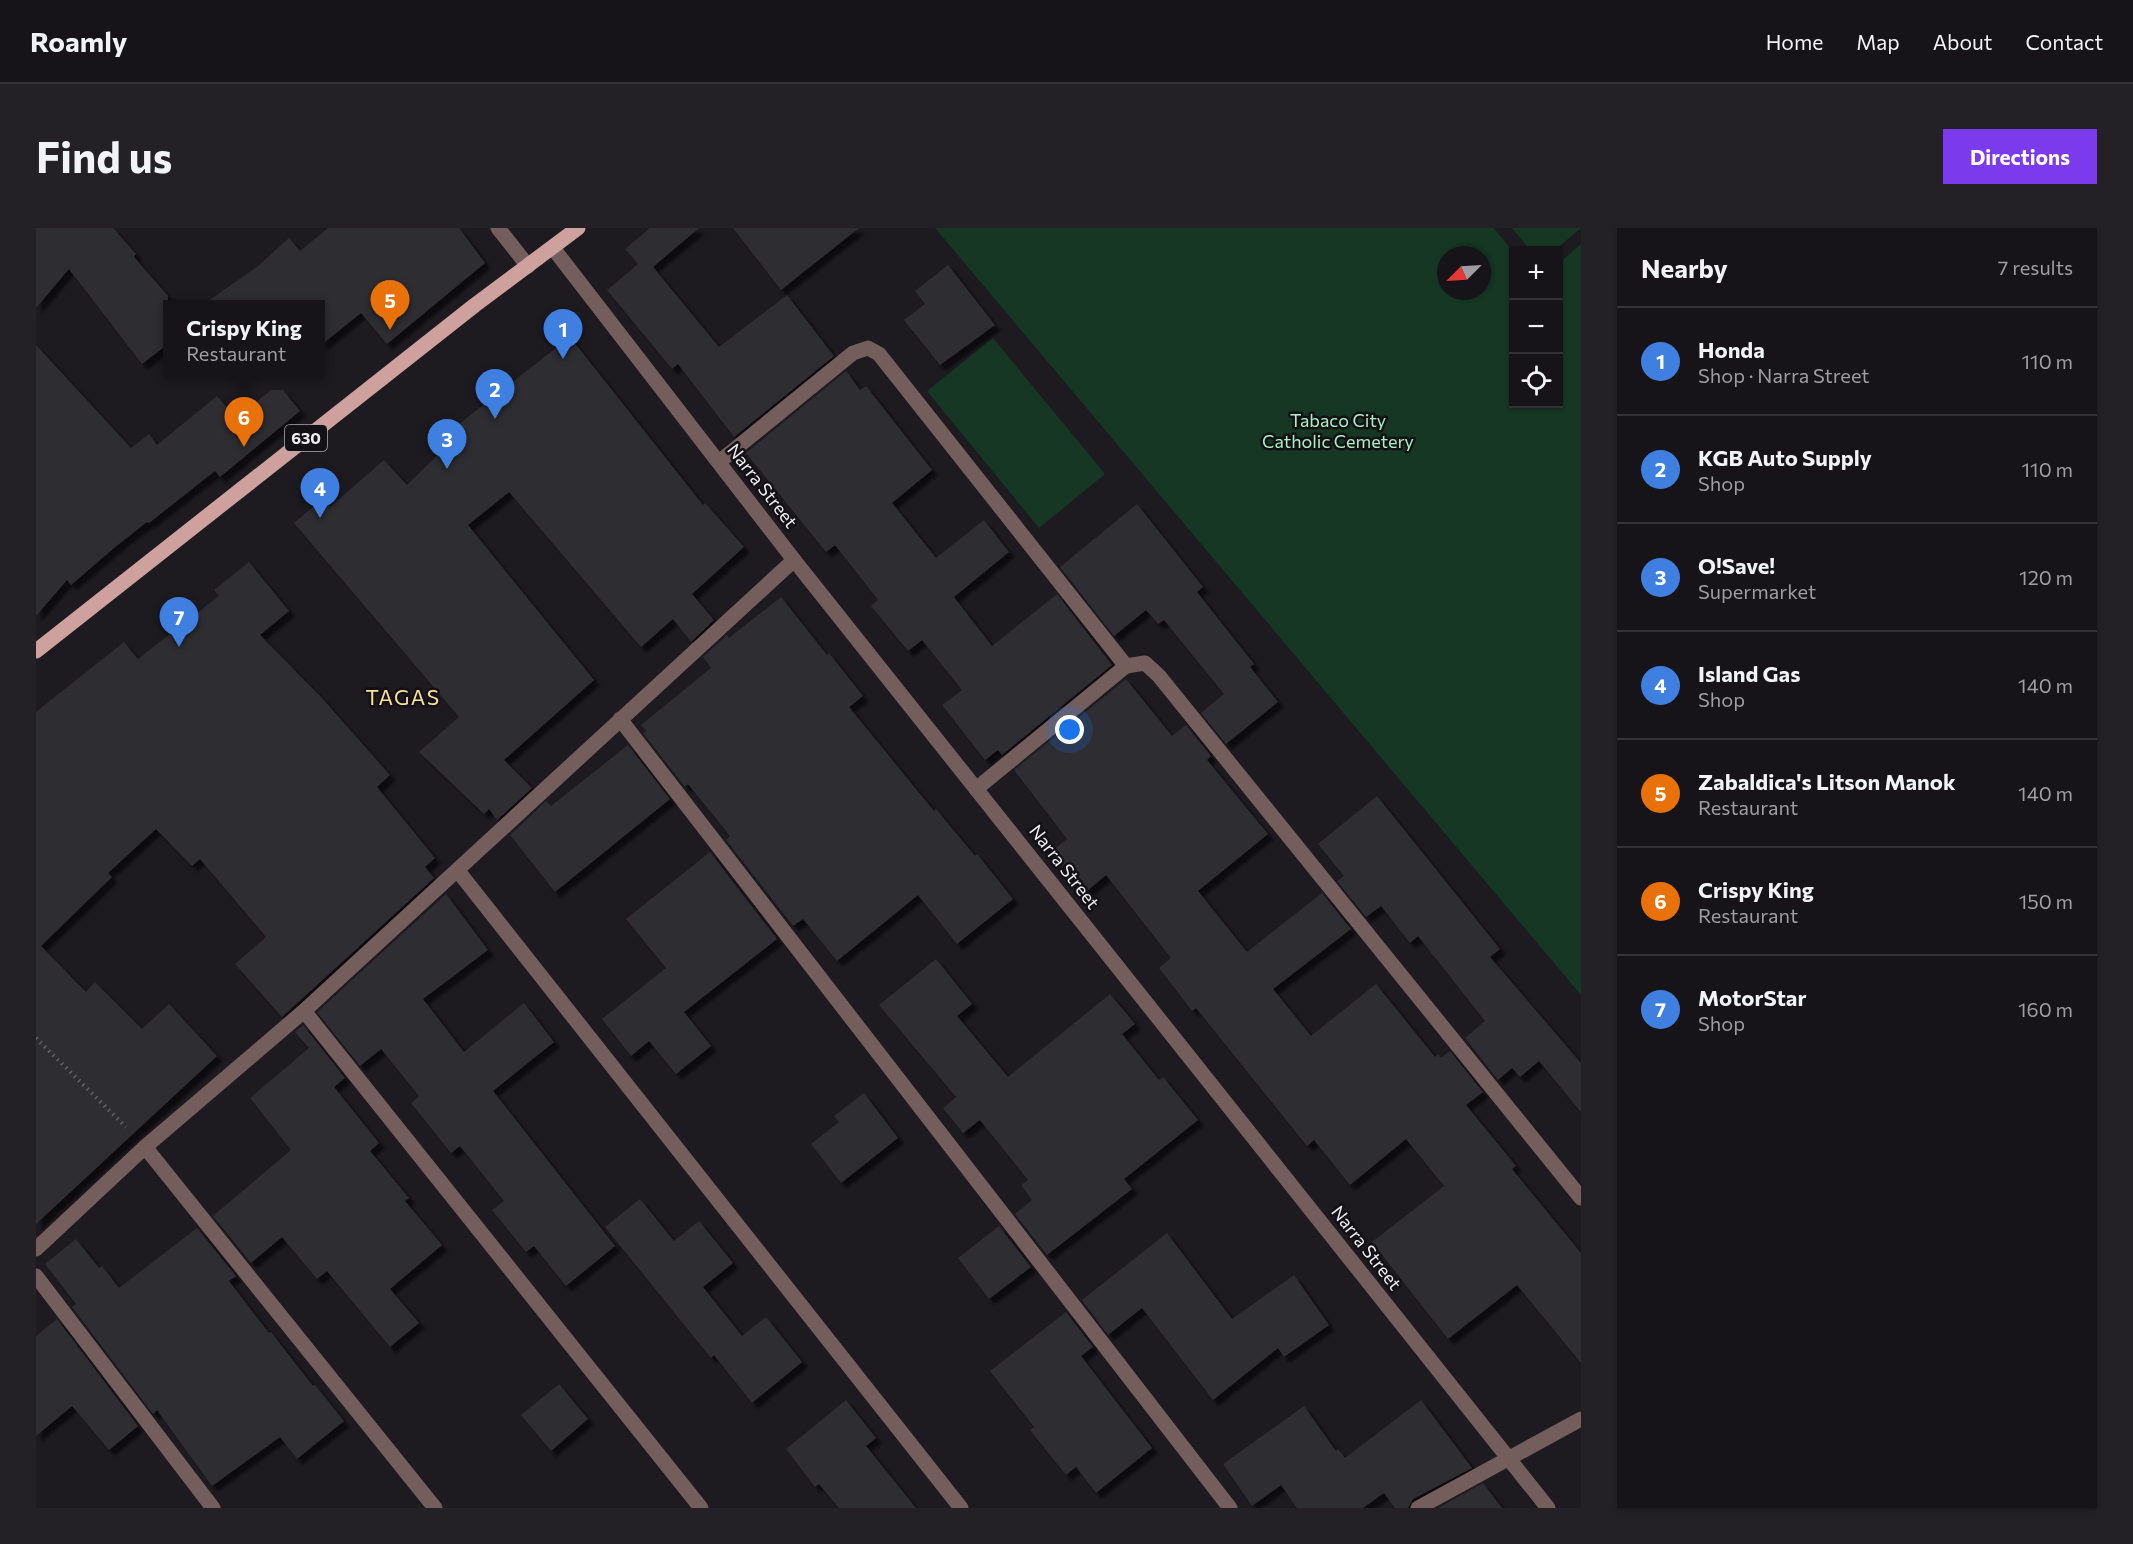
<!DOCTYPE html>
<meta charset="utf-8">
<style>
body{margin:0;font-family:Commissioner,sans-serif;background:#232125;color:#f1f3f6}
.controls{position:absolute;right:18px;top:18px;display:grid;overflow:hidden;border-radius:0px;box-shadow:0 2px 4px #0004}
.controls button{width:54px;height:54px;display:grid;place-items:center;padding:0;border:0;border-bottom:2px solid #353337;background:#161418;color:#f1f3f6;font:30px sans-serif}
.compass{position:absolute;left:1401px;top:18px;width:54px;height:54px;border-radius:50%;background:#161418;box-shadow:0 2px 4px #0004;rotate:246deg}
.you{position:absolute;left:1034px;top:502px;width:21px;height:21px;margin:-15px;border:4px solid #fff;border-radius:50%;background:#1a73e8;box-shadow:0 0 0 9px #1a73e833}
.badge{display:grid;place-items:center;width:39px;height:39px;border-radius:50%;background:#7c3aed;color:#fff;font-size:20px;font-weight:700}
.pin{position:absolute;translate:-50% -50px;filter:drop-shadow(0 2px 3px #0008)}
.pin::after{content:'';position:absolute;top:32px;width:21px;height:18px;background:inherit;clip-path:polygon(0 0,100% 0,50% 100%)}
.popup{position:absolute;left:127px;top:72px;width:162px;height:78px;box-sizing:border-box;display:grid;place-content:center;border-radius:0px;background:#161418;filter:drop-shadow(0 2px 4px #0005);font-size:20px;white-space:nowrap;color:#9e9ea2}
.popup b{font-size:22px;color:#f1f3f6}
.popup::after{content:'';position:absolute;left:50%;top:100%;margin-left:-12px;border:12px solid transparent;border-top-color:#161418}
.list{margin:0;padding:0;list-style:none}
h2{display:flex;justify-content:space-between;align-items:center;height:78px;margin:0;padding:0 24px;font-size:26px}
h2 small{font-size:20px;font-weight:400;color:#9e9ea2}
.list li{display:grid;grid-template-columns:39px 1fr auto;gap:18px;align-items:center;box-sizing:border-box;height:108px;padding:0 24px;border-top:2px solid #353337}
.list b{display:block;font-size:22px;white-space:nowrap}
.list p{margin:0;font-size:20px;white-space:nowrap;color:#9e9ea2}
.list em{font-size:20px;font-style:normal;color:#9e9ea2}
.icon{flex:none;width:33px;height:33px;fill:none;stroke:currentColor;stroke-width:2;stroke-linecap:round;stroke-linejoin:round}
.map{position:relative;flex:none;width:1545px;height:1280px;overflow:hidden;border-radius:0px}
header{display:flex;align-items:center;gap:36px;box-sizing:border-box;height:84px;padding:0 30px;background:#161418;border-bottom:2px solid #353337}
header strong{font-size:28px}
nav{display:flex;gap:33px;margin-inline-start:auto;font-size:21px}
.intro{display:flex;align-items:center;justify-content:space-between;box-sizing:border-box;height:144px;padding:0 36px}
h1{margin:0;font-size:42px}
.button{padding:15px 27px;border-radius:0px;background:#7c3aed;color:#fff;font-size:21px;font-weight:700}
main{display:flex;gap:36px;padding:0 36px}
aside{flex:1;background:#161418;border-radius:0px;box-shadow:0 2px 4px #0004}
.map>svg:first-child{display:block}
</style>
<header>
<strong>Roamly</strong>
<nav><a>Home</a><a>Map</a><a>About</a><a>Contact</a></nav>
</header>
<div class="intro"><h1>Find us</h1><a class="button">Directions</a></div>
<main>
<div class="map">
<svg width="1545" height="1280" viewBox="0 0 1545 1280">
<defs>
<filter id="shadow"><feDropShadow dx="5.5" dy="5.5" stdDeviation="1.5" flood-color="#0009"/></filter>
</defs>
<rect width="100%" height="100%" fill="#1d1a20"/>
<g fill="#153724" fill-rule="evenodd">
<path d="M899,0H1458L1477,24L1478,176H1522L1523,35L1545,16V767ZM1410,27H1446V63H1410Z"/>
<path d="M1476,0H1545L1519,22H1494Z"/>
<path d="M957,110L1069,246L1003,300L891,163Z"/>
</g>
<g fill="#2f2d32" filter="url(#shadow)">
<path d="M0,0H77L100,26L98,29L132,68V116L106,136L33,41L0,80Z"/>
<path d="M292,0H423L449,35L351,116L325,85L285,117V76H168L222,38L253,10L264,23Z"/>
<path d="M614,0H663L617,39L683,119L751,67L798,128L698,209L642,136L636,141L571,62L602,36L589,21Z"/>
<path d="M697,0H823L745,62Z"/>
<path d="M912,37L959,97L904,137L868,92L889,76L879,63Z"/>
<path d="M534,109L667,277L669,275L708,319L656,366L678,392L655,414L637,391L605,419L473,264L432,297L558,452L468,532L496,560L461,592L453,581L448,586L383,524L423,489L258,295L287,270L294,279L348,232L371,257L428,201L423,196Z"/>
<path d="M0,117L95,220L113,206L121,217L181,168L200,190L235,162H247L264,183L184,249L179,243L113,295L111,294L78,320L35,357L31,352L0,388Z"/>
<path d="M810,143L824,162L830,158L896,242L856,275L900,330L948,292L973,324L918,369L956,418L1021,366L1076,437L966,527L962,522L949,532L906,477L926,462L886,412L872,423L835,378L842,372L799,317L790,324L710,225Z"/>
<path d="M1101,276L1167,359L1161,364L1218,436L1214,439L1242,474L1190,516L1165,485L1188,466L1128,392L1122,396L1110,382L1078,408L1024,339Z"/>
<path d="M213,334L253,383L224,407L285,469L354,547L341,559L399,630L389,639L398,650L246,789L199,736L230,709L164,631L156,638L120,601L72,645L76,649L5,718L50,764L59,754L106,801L133,776L181,828L0,996V484L88,414L102,431L183,368L178,362Z"/>
<path d="M745,369L791,427L793,425L827,468L813,479L898,583L900,581L939,628L941,626L977,671L921,716L882,667L801,733L767,691L757,698L690,612L694,608L652,556L649,559L607,505L610,503L605,497L675,440L667,429L691,407L693,410Z"/>
<path d="M1090,451L1136,508L1150,497L1175,528L1171,532L1232,606L1162,663L1211,724L1286,665L1315,701L1237,761L1275,808L1340,756L1399,829L1402,826L1405,830L1414,823L1447,864L1430,877L1480,938L1476,941L1545,1025V1135L1481,1057L1412,1111L1336,1014L1408,958L1370,911L1314,957L1278,912L1271,918L1160,780L1156,783L1123,740L1135,730L1070,647L1050,664L1016,623L1031,611L978,542Z"/>
<path d="M592,517L634,571L519,664L474,607L510,573L515,578Z"/>
<path d="M1341,568L1464,721L1454,729L1545,835V884L1503,833L1484,849L1476,840L1462,852L1429,810L1449,793L1382,708L1374,715L1345,678L1330,689L1301,653L1308,648L1282,616Z"/>
<path d="M674,624L741,711L648,784L675,818L640,846L613,813L595,828L566,791L630,740L590,691Z"/>
<path d="M410,666L452,722L387,771L428,824L488,775L518,814L457,863L579,1018L530,1058L498,1018L490,1024L456,982L468,973L424,918L415,925L375,875L383,868L345,821L324,838L281,784Z"/>
<path d="M900,731L936,776L921,788L972,849L1074,766L1099,796L1086,806L1123,852L1127,849L1162,892L1088,951L1096,961L1011,1027L979,986L996,972L985,957L992,952L944,892L927,905L907,880L920,869L843,777Z"/>
<path d="M267,797L309,850L298,859L343,915L334,923L373,970L369,973L406,1017L354,1061L383,1095L354,1119L291,1043L281,1051L246,1009L215,1035L177,988L255,922L214,870L273,820L259,804Z"/>
<path d="M828,865L862,910L805,955L775,916L803,894L798,888Z"/>
<path d="M604,971L638,1013L663,993L697,1035L667,1059L706,1108L730,1089L766,1134L716,1175L678,1127L675,1130L569,999Z"/>
<path d="M963,998L995,1039L953,1071L922,1030Z"/>
<path d="M161,1000L200,1048L193,1053L233,1105L235,1104L277,1158L279,1157L308,1193L261,1231L244,1209L176,1258L121,1182L117,1186L36,1079L40,1076L9,1036L40,1011L63,1040L66,1038L83,1060Z"/>
<path d="M1131,1005L1196,1091L1258,1047L1293,1097L1248,1129L1242,1120L1177,1172L1106,1080L1072,1107L1046,1072Z"/>
<path d="M1030,1084L1057,1119L1045,1128L1116,1220L1060,1265L1040,1239L1030,1247L994,1202L998,1199L954,1143Z"/>
<path d="M21,1091L102,1198L73,1222L36,1178L0,1208V1108Z"/>
<path d="M523,1156L552,1191L515,1223L485,1187Z"/>
<path d="M810,1172L840,1210L830,1218L880,1280H803L783,1256L779,1259L750,1221Z"/>
<path d="M1385,1172L1436,1240L1377,1271L1372,1280H1359L1348,1265L1327,1280H1261L1245,1257L1216,1278L1187,1236L1268,1178L1300,1223L1302,1221L1309,1230Z"/>
<path d="M1447,1255L1466,1280H1402Z"/>
</g>
<g fill="none" stroke-linecap="round" stroke-linejoin="round">
<path stroke="#646267" stroke-width="4" stroke-dasharray="1.5 4.5" stroke-linecap="butt" d="M0,810L90,899"/>
<g stroke="#745e5c" stroke-width="15">
<path d="M462,0L492,38"/>
<path d="M517,20L758,332L1512,1280"/>
<path d="M683,234L817,125L832,120L843,126L1090,438"/>
<path d="M584,491L1194,1280"/>
<path d="M940,561L1090,438L1109,435L1123,448L1545,970"/>
<path d="M422,643L925,1280"/>
<path d="M268,783L665,1280"/>
<path d="M109,919L399,1280"/>
<path d="M0,1021L109,919L268,783L758,332"/>
<path d="M0,1048L177,1280"/>
<path d="M1382,1280L1545,1191"/>
</g>
<path stroke="#cfa19e" stroke-width="15" d="M0,423L439,77L542,0"/>
</g>
<g text-anchor="middle" stroke-width="5" stroke-linejoin="round" paint-order="stroke">
<rect fill="#141116" stroke="#adabaf" stroke-width="1.5" x="249" y="197" width="42" height="26" rx="4.5"/>
<g font-size="16" font-weight="bold" fill="#eeedf0">
<text x="270" y="216">630</text>
</g>
<g font-size="18" fill="#a8f0c3" stroke="#141116">
<text x="1302" y="199">Tabaco City<tspan x="1302" dy="21">Catholic Cemetery</tspan></text>
</g>
<g font-size="18" fill="#eeedf0" stroke="#141116">
<text transform="translate(726 258) rotate(52)" y="6">Narra Street</text>
<text transform="translate(1028 639) rotate(52)" y="6">Narra Street</text>
<text transform="translate(1330 1020) rotate(52)" y="6">Narra Street</text>
</g>
<g font-size="21" letter-spacing="1.5" fill="#f8e194" stroke="#141116">
<text x="367" y="477">TAGAS</text>
</g>
</g>
</svg>
<div class="controls">
<button>+</button>
<button>−</button>
<button><svg class="icon" aria-label="locate" viewBox="0 0 24 24"><circle cx="12" cy="12" r="6"/><path d="M12 2v4M12 18v4M2 12h4M18 12h4"/></svg></button>
</div>
<svg class="compass" viewBox="-18 -18 36 36"><path d="M0-13l5 13h-10z" fill="#e53935"/><path d="M0 13l5-13h-10z" fill="#9e9ea2"/></svg>
<div class="you"></div>
<div class="pin badge" style="left:527px;top:131px;background:#3f7fe0">1</div>
<div class="pin badge" style="left:459px;top:191px;background:#3f7fe0">2</div>
<div class="pin badge" style="left:411px;top:241px;background:#3f7fe0">3</div>
<div class="pin badge" style="left:284px;top:290px;background:#3f7fe0">4</div>
<div class="pin badge" style="left:354px;top:102px;background:#e8710a">5</div>
<div class="pin badge" style="left:208px;top:219px;background:#e8710a">6</div>
<div class="popup"><b>Crispy King</b>Restaurant</div>
<div class="pin badge" style="left:143px;top:419px;background:#3f7fe0">7</div>
</div>
<aside>
<h2>Nearby<small>7 results</small></h2>
<ul class="list">
<li><span class="badge" style="background:#3f7fe0">1</span><div><b>Honda</b><p>Shop · Narra Street</p></div><em>110 m</em></li>
<li><span class="badge" style="background:#3f7fe0">2</span><div><b>KGB Auto Supply</b><p>Shop</p></div><em>110 m</em></li>
<li><span class="badge" style="background:#3f7fe0">3</span><div><b>O!Save!</b><p>Supermarket</p></div><em>120 m</em></li>
<li><span class="badge" style="background:#3f7fe0">4</span><div><b>Island Gas</b><p>Shop</p></div><em>140 m</em></li>
<li><span class="badge" style="background:#e8710a">5</span><div><b>Zabaldica's Litson Manok</b><p>Restaurant</p></div><em>140 m</em></li>
<li><span class="badge" style="background:#e8710a">6</span><div><b>Crispy King</b><p>Restaurant</p></div><em>150 m</em></li>
<li><span class="badge" style="background:#3f7fe0">7</span><div><b>MotorStar</b><p>Shop</p></div><em>160 m</em></li>
</ul>
</aside>
</main>
